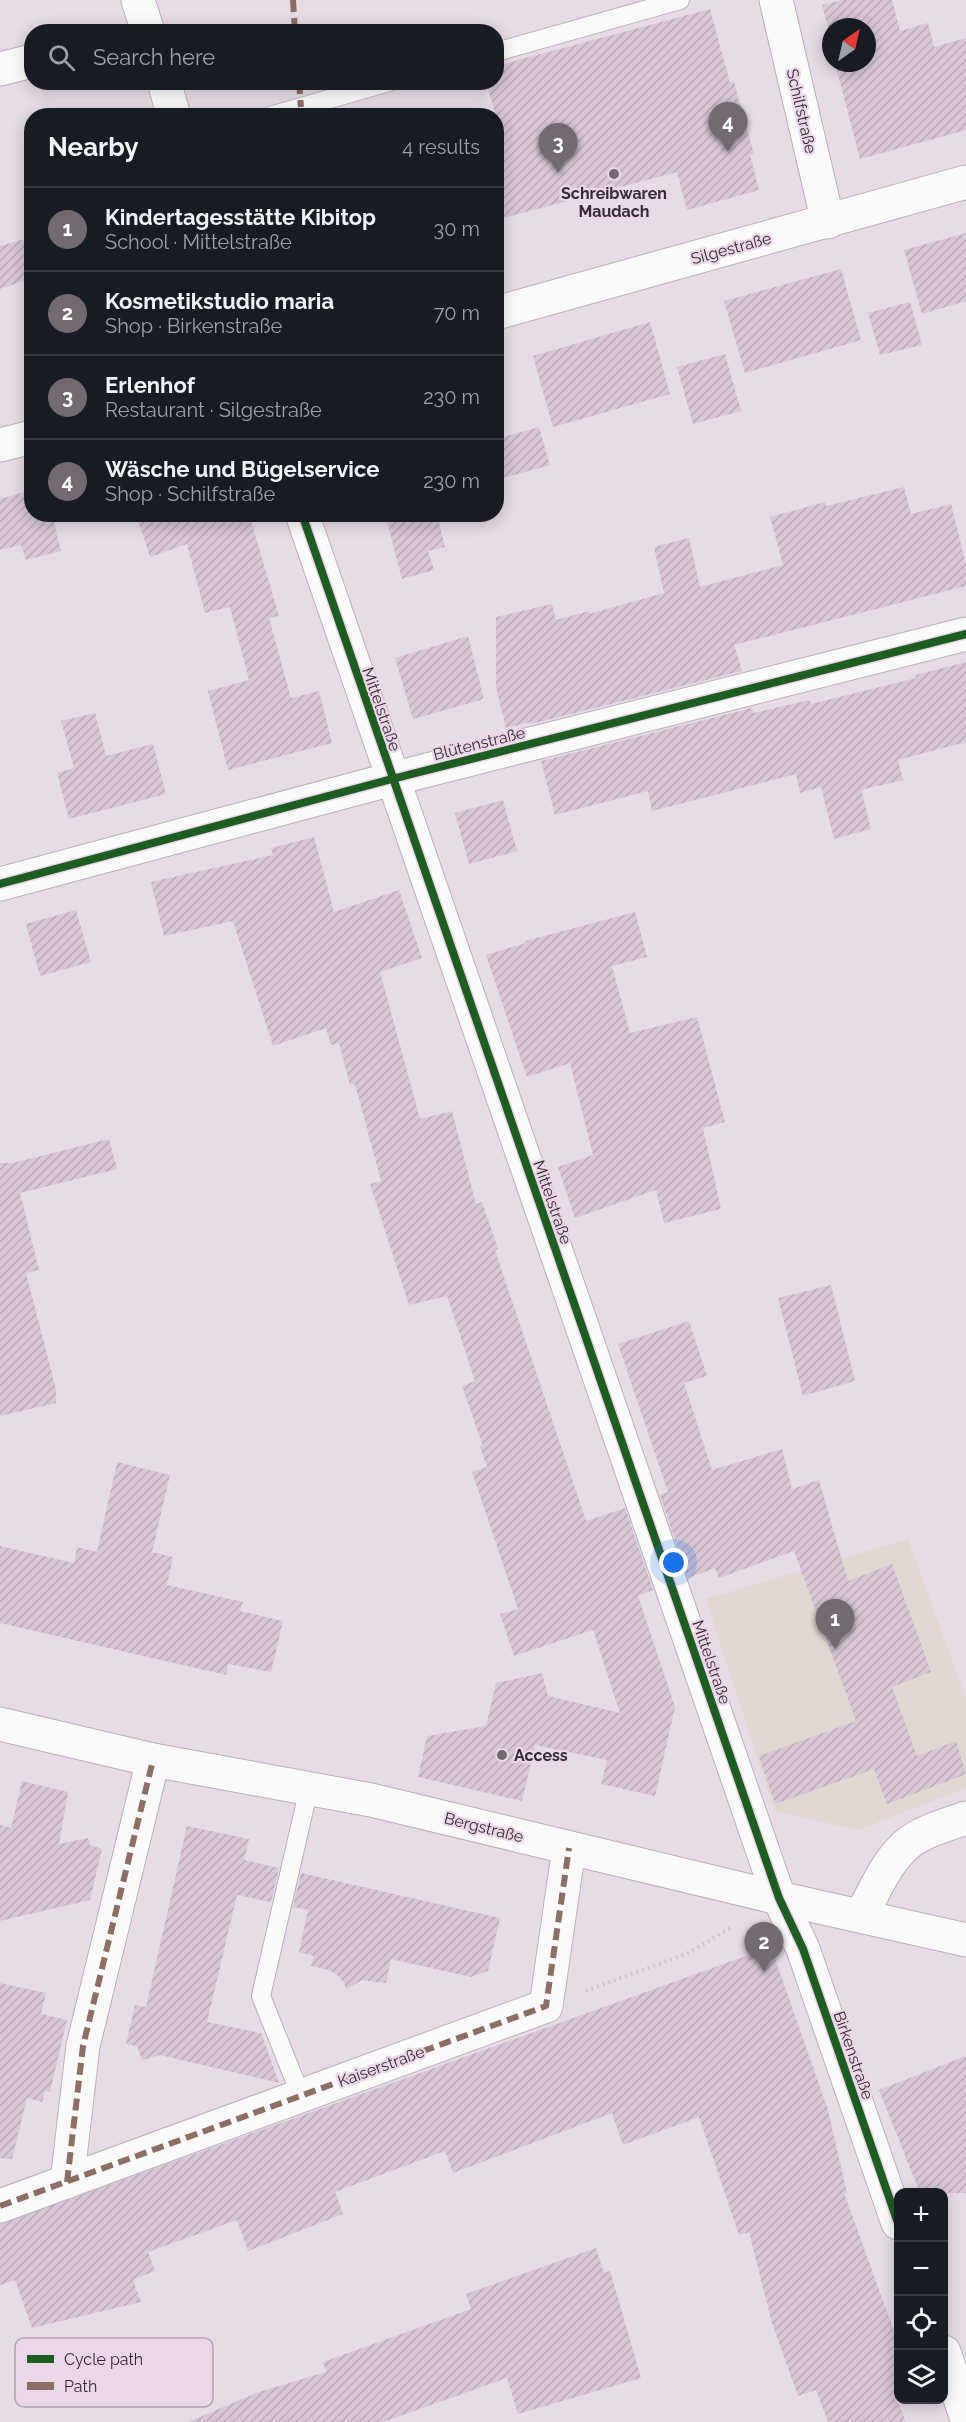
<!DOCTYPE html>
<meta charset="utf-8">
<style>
body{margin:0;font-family:Raleway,sans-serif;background:#242831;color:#f1f3f6}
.controls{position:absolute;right:18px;bottom:18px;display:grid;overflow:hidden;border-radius:12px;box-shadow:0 3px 15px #0003}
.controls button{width:54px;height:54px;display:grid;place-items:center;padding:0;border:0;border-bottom:2px solid #363941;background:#171b24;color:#f1f3f6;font:30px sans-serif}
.compass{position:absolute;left:822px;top:18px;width:54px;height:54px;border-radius:50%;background:#171b24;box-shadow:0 3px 15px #0003;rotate:34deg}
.you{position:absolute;left:674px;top:1563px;width:21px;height:21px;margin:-15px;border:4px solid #fff;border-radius:50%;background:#1a73e8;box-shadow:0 0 0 9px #1a73e833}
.badge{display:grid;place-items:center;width:39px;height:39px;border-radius:50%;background:#726971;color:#fff;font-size:20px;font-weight:700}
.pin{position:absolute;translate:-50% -50px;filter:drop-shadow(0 2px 3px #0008)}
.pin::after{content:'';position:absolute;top:32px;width:21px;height:18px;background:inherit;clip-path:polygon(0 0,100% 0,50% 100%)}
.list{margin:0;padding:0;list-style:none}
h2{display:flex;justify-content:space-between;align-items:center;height:78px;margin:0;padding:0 24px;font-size:26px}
h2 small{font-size:20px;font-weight:400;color:#9ea1a6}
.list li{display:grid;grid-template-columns:39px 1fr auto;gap:18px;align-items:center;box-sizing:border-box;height:84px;padding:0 24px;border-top:2px solid #363941}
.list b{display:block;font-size:22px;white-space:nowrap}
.list p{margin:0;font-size:20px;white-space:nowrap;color:#9ea1a6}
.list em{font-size:20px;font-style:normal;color:#9ea1a6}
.icon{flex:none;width:33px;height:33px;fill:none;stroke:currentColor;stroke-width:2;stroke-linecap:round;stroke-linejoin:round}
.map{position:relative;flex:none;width:966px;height:2422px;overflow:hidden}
.search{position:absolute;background:#171b24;box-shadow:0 3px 15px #0003;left:24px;top:24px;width:480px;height:66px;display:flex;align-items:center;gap:15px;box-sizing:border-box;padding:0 21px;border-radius:24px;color:#9ea1a6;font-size:22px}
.panel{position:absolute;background:#171b24;box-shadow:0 3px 15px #0003;left:24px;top:108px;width:480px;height:414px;border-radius:24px}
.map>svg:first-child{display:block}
</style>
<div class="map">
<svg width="966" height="2422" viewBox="0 0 966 2422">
<defs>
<pattern id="building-hatch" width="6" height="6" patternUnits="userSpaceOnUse" patternTransform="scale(1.5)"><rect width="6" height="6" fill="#d8c5d6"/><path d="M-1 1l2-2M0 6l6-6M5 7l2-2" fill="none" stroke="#baa9b8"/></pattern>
</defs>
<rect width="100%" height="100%" fill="#e7dbe6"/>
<path fill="#e2d7d1" d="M908,1539L966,1699V1788L858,1830L774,1811L706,1599Z"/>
<g fill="url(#building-hatch)">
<path d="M842,0H892L900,31L928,23L934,47L966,38V130L860,159L835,63H867V27H831V49L827,36L830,35L822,5Z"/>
<path d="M710,9L730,83L734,82L754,154L750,155L759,190L687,210L677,172L496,220V116L486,82H496V66Z"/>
<path d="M966,233V301L922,314L904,250Z"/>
<path d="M32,237V278L0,289V246Z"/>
<path d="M841,269L861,340L745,373L724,301Z"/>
<path d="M910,302L922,345L880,355L868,313Z"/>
<path d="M650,322L670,394L553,427L533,356Z"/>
<path d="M725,354L741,411L693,424L677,367Z"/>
<path d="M539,427L550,465L496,480V439Z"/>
<path d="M904,487L911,514L951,504L966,565V586L734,645L742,671L531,724V722L506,728L496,687V617L552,604L556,620L589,611V614L664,593L654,547L689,538L700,587L783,565L770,517L825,502L826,506Z"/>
<path d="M31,490L32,514H52L61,551L26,560L21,545L0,550V499Z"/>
<path d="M136,514H255L256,519L251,521L279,616L269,618L291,698L319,691L332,743L228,770L208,691L249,680L230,607L205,613L187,544L150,557Z"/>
<path d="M385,514H437L445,547L428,551L434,570L402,579Z"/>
<path d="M468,636L484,699L413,719L395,658Z"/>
<path d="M966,662V742L898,760L903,780L861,790L871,829L834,839L821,787L800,793L796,774L652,811L648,791L555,815L541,761L752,708L753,713L810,700L811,704L916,678V675Z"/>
<path d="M95,713L106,756L153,744L166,794L69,819L57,773L74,768L61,721Z"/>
<path d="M503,800L517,851L469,864L455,813Z"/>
<path d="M314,837L334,912L399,890L422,958L380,972L420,1119L452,1111L476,1204L482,1202L498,1249L495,1250L586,1521L625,1508L653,1590L638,1596L675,1707L655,1796L601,1784L607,1760L535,1745L522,1801L418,1777L427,1736L486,1726L496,1683L542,1673L548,1696L620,1713L593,1630L514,1656L500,1614L518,1609L472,1472L487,1467L480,1446H483L462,1386L475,1381L447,1296L409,1305L370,1184L381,1181L355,1084L350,1085L339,1043L331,1045L326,1028L273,1046L233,921L164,936L151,882L273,855L271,848Z"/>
<path d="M76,910L91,962L40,976L26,924Z"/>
<path d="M635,912L647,957L612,966L630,1033L697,1017L725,1122L703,1128L721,1209L664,1223L656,1190L575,1218L558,1167L593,1155L570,1063L527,1077L486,955L526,943L525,941Z"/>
<path d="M109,1139L117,1169L20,1193L39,1270L26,1273L56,1389V1403L0,1416V1163H13Z"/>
<path d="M831,1285L855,1381L803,1396L778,1298Z"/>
<path d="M689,1321L707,1376L684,1383L712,1470L782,1449L792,1489L819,1480L848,1581L892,1564L931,1672L892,1687L917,1756L956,1741L966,1774L887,1804L874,1769L775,1804L759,1756L856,1721L794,1551L719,1578L715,1568L688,1578L660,1495L668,1492L618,1344Z"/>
<path d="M117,1462L170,1475L152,1552L173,1557L167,1585L243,1602L240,1611L283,1621L271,1672L228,1664L226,1675L0,1623V1546L74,1563L77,1547L97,1552Z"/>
<path d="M22,1781L68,1792L59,1844L88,1838L90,1845L102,1849L90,1900L0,1921V1825L11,1828Z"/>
<path d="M187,1826L249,1839L244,1860L279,1868L271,1902L237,1895L207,2022L261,2033L279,2083L160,2055L142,2060L137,2046L126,2044L135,2005L146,2007Z"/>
<path d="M301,1873L500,1918L488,1971L471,1977L391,1959L386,1983L362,1980L347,1989L340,1977L329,1970L311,1966L314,1956L299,1952L308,1910L293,1907Z"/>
<path d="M771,1947L828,2110L847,2193H844L898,2342V2402L906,2422H828L816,2390L798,2396L772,2323L749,2232L739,2235L699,2117L623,2145L612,2113L453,2173L445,2151L335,2192L343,2214L248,2251L237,2220L148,2252L155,2271L133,2280L141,2302L32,2328L15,2280L0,2285V2224Z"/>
<path d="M0,1983L46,1993L41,2014L67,2020L50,2092L45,2091L42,2102L27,2098L12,2159L0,2158Z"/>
<path d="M966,2056V2193H920L879,2090Z"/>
<path d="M596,2248L604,2273L610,2271L641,2378L518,2414L507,2378L383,2422H188L259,2392L326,2372L323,2362L471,2309L466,2294Z"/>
</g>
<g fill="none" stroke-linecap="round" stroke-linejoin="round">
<g stroke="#b9b1b9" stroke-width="20">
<g id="lane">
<path d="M496,52L680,0"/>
<path d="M270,116L389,82"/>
<path d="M301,2096L261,1996L309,1788"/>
</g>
</g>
<g stroke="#b9b1b9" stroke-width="35">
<g id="street">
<path d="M138,0L148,32"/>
<path d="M776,0L828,222"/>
<path d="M0,69L32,61"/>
<path d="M164,82L174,116"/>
<path d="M496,313L966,182"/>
<path d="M0,445L32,437"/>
<path d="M302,514L779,1898L803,1949L898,2223"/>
<path d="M0,884L392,779L966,634"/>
<path d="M0,1724L153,1760L371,1800L779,1898"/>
<path d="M861,1916C874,1892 885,1864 906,1845C922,1831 947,1825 966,1818"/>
<path d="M67,2182L83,2046L153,1760"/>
<path d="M0,2206L546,2006L569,1848"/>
<path d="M944,2352L966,2416"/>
</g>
</g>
<g stroke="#b9b1b9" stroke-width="35">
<path id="secondary" d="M779,1898L966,1940"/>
</g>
<path stroke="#c5c2c5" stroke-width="4" stroke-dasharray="1.5 4.5" stroke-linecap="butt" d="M586,1991L688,1953L732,1927"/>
<use href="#lane" stroke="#fbfafb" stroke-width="18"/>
<use href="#street" stroke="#fbfafb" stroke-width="33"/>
<use href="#secondary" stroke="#fbfafb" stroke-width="33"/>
<g stroke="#8d6e63" stroke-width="6" stroke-dasharray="12 6" stroke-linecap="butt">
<path d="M293,0L295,32"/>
<path d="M299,82L301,107"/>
<path d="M67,2182L83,2046L153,1760"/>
<path d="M0,2206L546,2006L569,1848"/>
</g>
<g stroke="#ecd6ea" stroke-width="11">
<g id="cycleway">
<path d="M302,514L779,1898L803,1949L898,2223"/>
<path d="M0,884L392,779L966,634"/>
</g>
</g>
<use href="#cycleway" stroke="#1b5e20" stroke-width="8"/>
</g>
<g fill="#726971" stroke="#ecd6ea" stroke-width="2">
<circle cx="614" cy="174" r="6"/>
<circle cx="502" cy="1755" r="6"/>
</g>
<g text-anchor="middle" stroke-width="4.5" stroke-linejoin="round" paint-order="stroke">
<g font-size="16" fill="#332b32" stroke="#ecd6ea">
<text transform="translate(802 111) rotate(77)" y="6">Schilfstraße</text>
<text transform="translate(731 248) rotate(-15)" y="6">Silgestraße</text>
<text transform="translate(382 709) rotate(71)" y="6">Mittelstraße</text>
<text transform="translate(479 743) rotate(-14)" y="6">Blütenstraße</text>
<text transform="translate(553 1202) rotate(71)" y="6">Mittelstraße</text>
<text transform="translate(712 1662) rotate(71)" y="6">Mittelstraße</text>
<text transform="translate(484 1827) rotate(14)" y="6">Bergstraße</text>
<text transform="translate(854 2055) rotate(71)" y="6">Birkenstraße</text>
<text transform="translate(381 2066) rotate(-20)" y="6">Kaiserstraße</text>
</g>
<g font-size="16" font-weight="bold" fill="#332b32" stroke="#ecd6ea">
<text x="614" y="199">Schreibwaren<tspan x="614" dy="18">Maudach</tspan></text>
<text x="514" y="1761" text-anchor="start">Access</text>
</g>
</g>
<rect x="15" y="2338" width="198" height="69" rx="9" fill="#ecd6ea" stroke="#b4a3b3" stroke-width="1.5"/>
<rect x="27" y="2355" width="27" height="8" fill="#1b5e20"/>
<rect x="27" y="2382" width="27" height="8" fill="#8d6e63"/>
<g font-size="16" fill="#332b32">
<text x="64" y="2365">Cycle path</text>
<text x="64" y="2392">Path</text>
</g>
</svg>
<div class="controls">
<button>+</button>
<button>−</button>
<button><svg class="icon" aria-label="locate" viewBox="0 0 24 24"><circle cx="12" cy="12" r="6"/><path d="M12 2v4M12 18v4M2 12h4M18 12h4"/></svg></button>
<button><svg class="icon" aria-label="layers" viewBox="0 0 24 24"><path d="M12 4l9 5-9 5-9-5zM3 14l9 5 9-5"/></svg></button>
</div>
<svg class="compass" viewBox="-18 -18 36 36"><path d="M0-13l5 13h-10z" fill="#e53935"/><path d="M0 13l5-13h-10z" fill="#9ea1a6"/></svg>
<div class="you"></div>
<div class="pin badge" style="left:835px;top:1649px">1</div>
<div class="pin badge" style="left:764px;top:1972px">2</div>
<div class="pin badge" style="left:558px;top:173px">3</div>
<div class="pin badge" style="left:728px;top:152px">4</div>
<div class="search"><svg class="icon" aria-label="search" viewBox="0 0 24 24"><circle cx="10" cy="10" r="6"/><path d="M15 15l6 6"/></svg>Search here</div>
<section class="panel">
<h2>Nearby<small>4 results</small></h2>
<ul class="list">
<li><span class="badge">1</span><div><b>Kindertagesstätte Kibitop</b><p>School · Mittelstraße</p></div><em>30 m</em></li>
<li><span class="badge">2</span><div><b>Kosmetikstudio maria</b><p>Shop · Birkenstraße</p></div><em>70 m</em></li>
<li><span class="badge">3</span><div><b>Erlenhof</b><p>Restaurant · Silgestraße</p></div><em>230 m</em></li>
<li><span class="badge">4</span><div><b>Wäsche und Bügelservice</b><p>Shop · Schilfstraße</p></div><em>230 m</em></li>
</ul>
</section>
</div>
